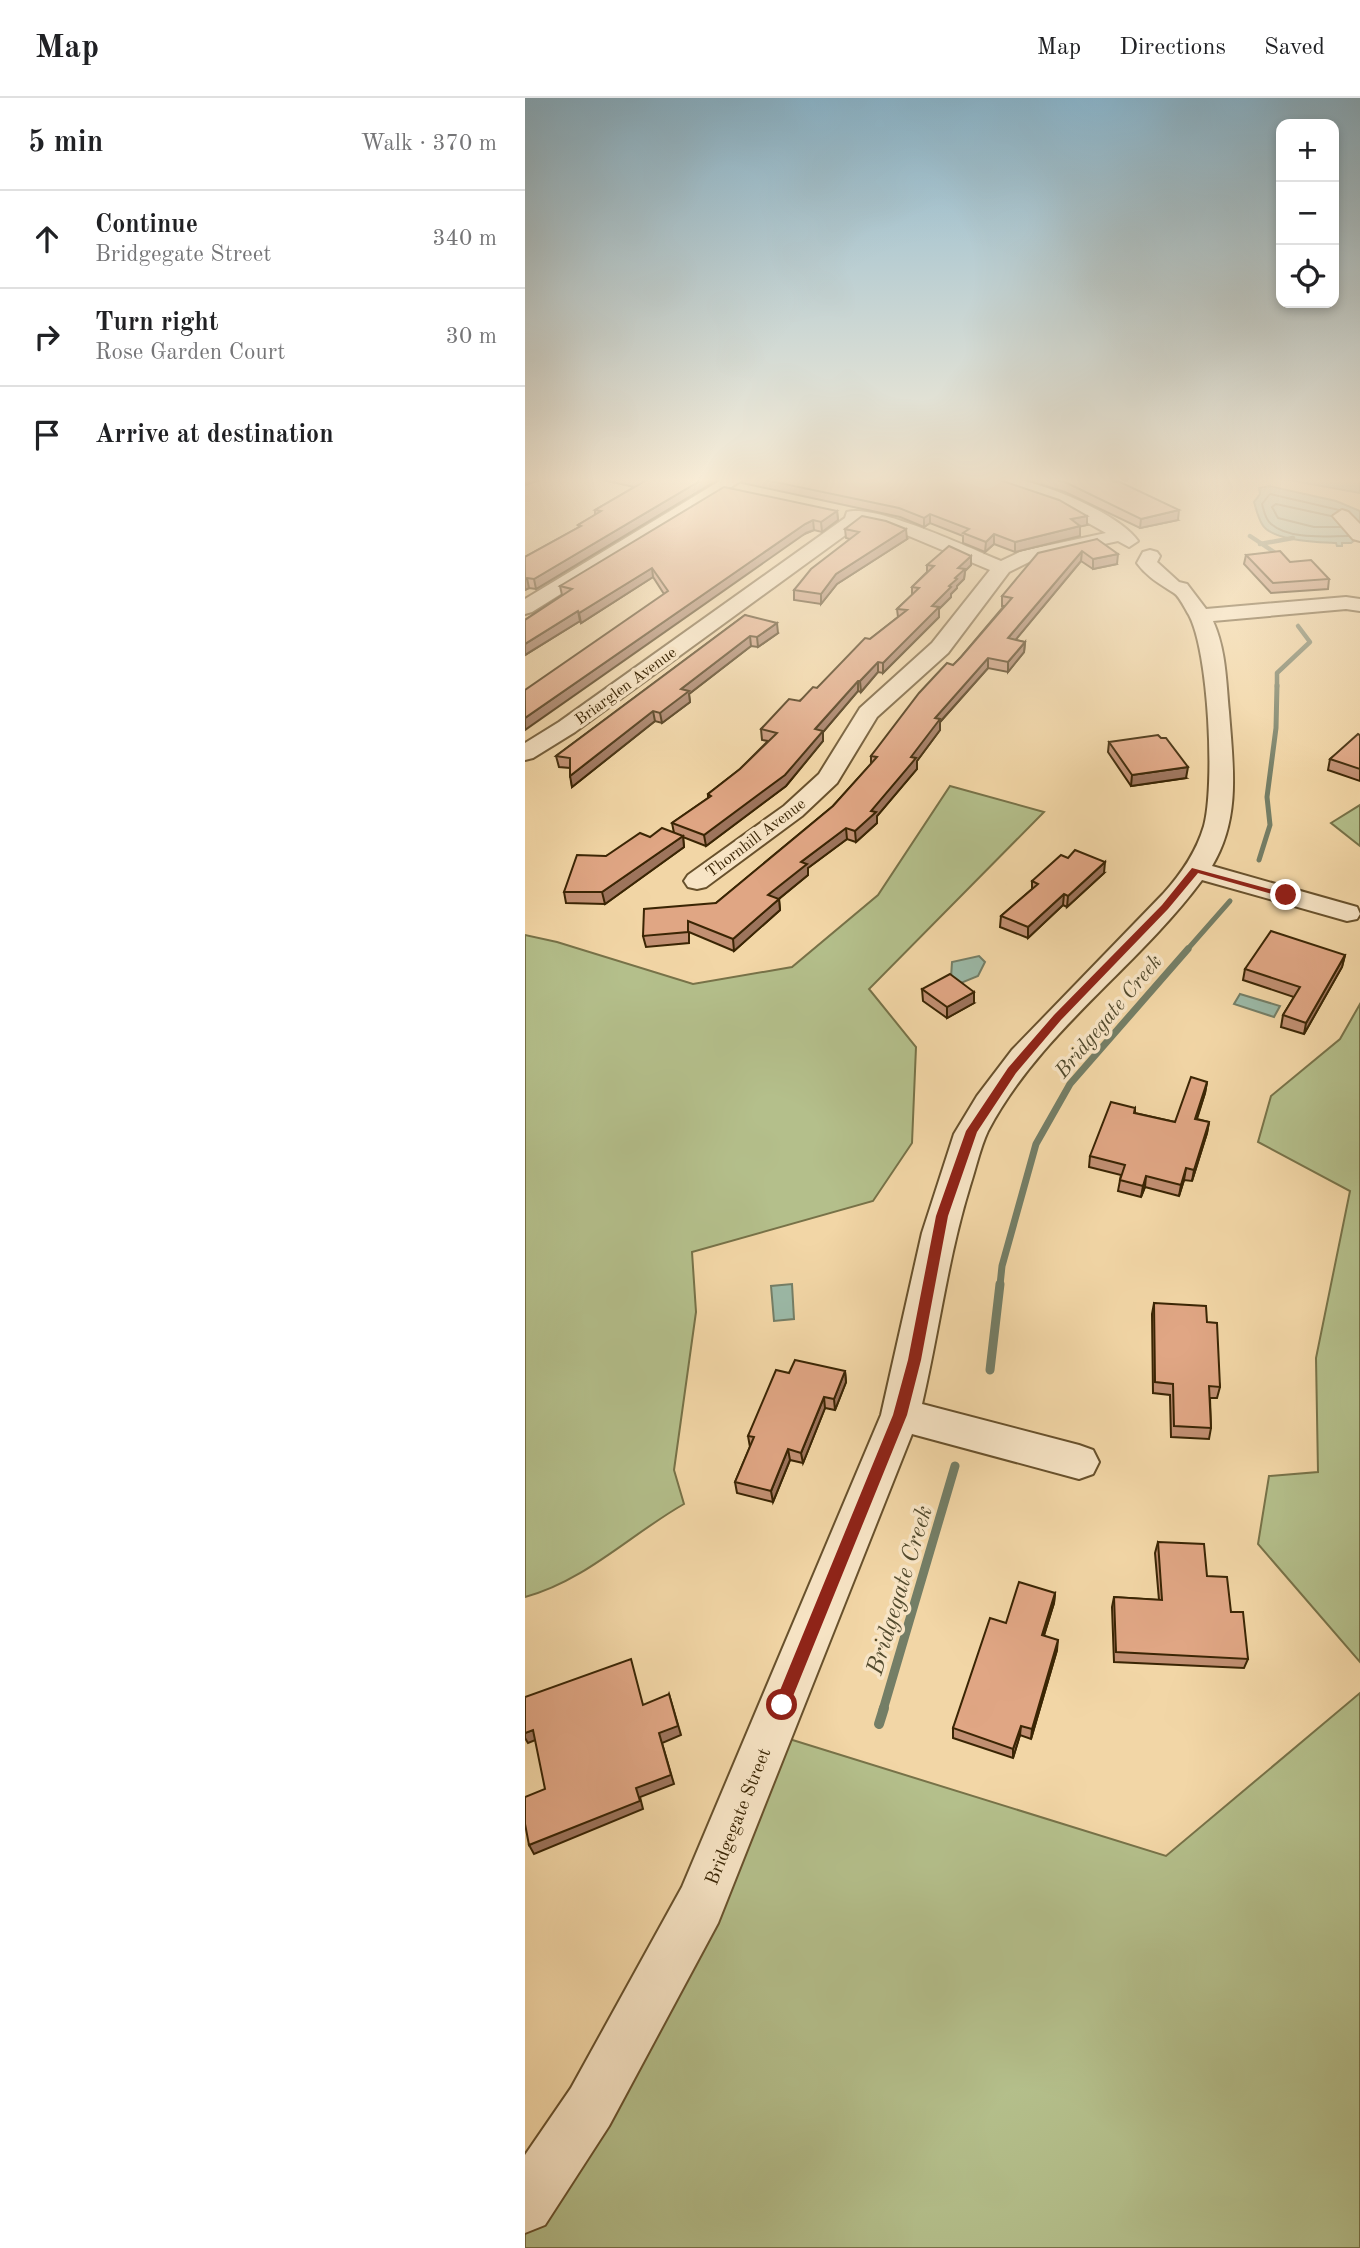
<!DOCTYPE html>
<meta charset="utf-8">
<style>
body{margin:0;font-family:"Old Standard TT",serif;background:#f6f6f6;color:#202124}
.controls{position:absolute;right:21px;top:21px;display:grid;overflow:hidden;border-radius:14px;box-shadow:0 4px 10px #0003}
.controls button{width:63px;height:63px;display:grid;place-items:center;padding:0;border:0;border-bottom:2px solid #e0e0e0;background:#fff;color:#202124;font:35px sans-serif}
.stop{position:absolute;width:21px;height:21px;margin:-16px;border:5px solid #8f2418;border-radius:50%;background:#fff}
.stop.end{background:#8f2418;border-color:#fff;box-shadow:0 2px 7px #0008}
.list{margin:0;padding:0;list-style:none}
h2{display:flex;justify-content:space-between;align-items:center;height:91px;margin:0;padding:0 28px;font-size:30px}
h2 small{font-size:23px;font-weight:400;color:#757577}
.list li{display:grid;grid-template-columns:46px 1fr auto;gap:21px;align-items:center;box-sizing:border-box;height:98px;padding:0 28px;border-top:2px solid #e0e0e0}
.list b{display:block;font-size:26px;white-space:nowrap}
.list p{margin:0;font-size:23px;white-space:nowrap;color:#757577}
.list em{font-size:23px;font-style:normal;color:#757577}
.icon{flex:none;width:38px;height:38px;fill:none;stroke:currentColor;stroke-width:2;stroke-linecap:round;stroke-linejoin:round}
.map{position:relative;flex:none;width:835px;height:2150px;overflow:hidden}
header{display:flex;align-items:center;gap:42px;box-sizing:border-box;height:98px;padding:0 35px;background:#fff;border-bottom:2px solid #e0e0e0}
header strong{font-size:33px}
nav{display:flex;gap:38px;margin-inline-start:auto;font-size:24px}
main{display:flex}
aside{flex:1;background:#fff}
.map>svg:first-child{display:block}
</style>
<header>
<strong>Map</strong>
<nav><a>Map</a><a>Directions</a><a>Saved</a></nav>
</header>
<main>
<aside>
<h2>5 min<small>Walk · 370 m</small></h2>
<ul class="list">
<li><svg class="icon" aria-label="ahead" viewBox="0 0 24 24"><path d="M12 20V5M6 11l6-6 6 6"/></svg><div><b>Continue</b><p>Bridgegate Street</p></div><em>340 m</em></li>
<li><svg class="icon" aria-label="right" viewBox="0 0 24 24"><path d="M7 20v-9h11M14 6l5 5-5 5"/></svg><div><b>Turn right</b><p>Rose Garden Court</p></div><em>30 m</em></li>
<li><svg class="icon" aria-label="arrive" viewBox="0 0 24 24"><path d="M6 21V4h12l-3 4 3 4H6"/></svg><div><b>Arrive at destination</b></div></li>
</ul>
</aside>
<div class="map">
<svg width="835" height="2150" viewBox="0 0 835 2150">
<rect width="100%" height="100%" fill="#f2d6a6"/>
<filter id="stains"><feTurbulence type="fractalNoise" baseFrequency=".00286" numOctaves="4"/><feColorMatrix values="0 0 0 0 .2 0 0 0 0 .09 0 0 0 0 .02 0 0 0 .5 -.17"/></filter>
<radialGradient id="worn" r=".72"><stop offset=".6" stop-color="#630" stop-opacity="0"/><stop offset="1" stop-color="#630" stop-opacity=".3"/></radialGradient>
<g fill="#b4bf8b" stroke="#777248" stroke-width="2">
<path d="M425,688L519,714L344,891L391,949L387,1045L348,1103L167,1154L171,1214L149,1372L159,1406C106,1436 60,1483 0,1499V837L32,844L168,886L267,869L353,797Z"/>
<path d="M835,707V748L806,725Z"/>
<path d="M835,906V1564L733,1446L744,1378L793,1374L791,1260L825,1093L733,1044L746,998L815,941Z"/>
<path d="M835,1595V2150H0V2107L245,1635L641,1758Z"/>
</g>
<g fill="#9bb9a7" stroke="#747e66" stroke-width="2">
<path d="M755,381H835V395L764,382Z"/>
<path d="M744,388L811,403L835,413V438L826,445H817V448H812L811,445C793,444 746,443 737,426C733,419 731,411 729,404L735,396L734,390Z"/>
<path d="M454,858L460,864L453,878L436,885L426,880L427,864Z"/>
<path d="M715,896L755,908L749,919L709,906Z"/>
<path d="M267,1186L269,1221L249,1223L246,1188Z"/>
</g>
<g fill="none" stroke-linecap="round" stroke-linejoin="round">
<g stroke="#6a6f56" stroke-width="2">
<path d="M814,412L745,396L737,406C739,413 740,421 746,426C765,442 800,438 823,438"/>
<path d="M806,418L751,406L747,409L753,420L789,429H815"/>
</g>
<g stroke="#747e66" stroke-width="4.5">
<path d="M725,438L749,454"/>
<path d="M735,446L768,440"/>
<path d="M752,589V575L785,544L773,528"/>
</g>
<g stroke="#747e66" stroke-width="5">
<path d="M734,762L745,727L742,699L751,630L752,587"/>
<path d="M661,853L705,803"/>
</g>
<path stroke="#747e66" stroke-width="7" d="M475,1187L477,1168L511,1046L545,986L663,851"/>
<g stroke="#747e66" stroke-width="9">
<path d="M465,1272L475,1186"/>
<path d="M358,1612L430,1368"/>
</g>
<path stroke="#747e66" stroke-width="10" d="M354,1626L359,1610"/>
<g stroke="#68512c" stroke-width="4">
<g id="minor">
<path d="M198,381H219L7,514L0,516V501Z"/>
<path d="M463,381C472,380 482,379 491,381C523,387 594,416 613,443L604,449L593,443L510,461L484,474L423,555L352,619L312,685L277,718L181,789L172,791L163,789L159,783L163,777L259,708L294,676L335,610L407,545L465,472L372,433L337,425L50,634L8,660L0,662V645L34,624L320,420L322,414C352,406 444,450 476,463L497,453L581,435L535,409L466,385Z"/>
<path d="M817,412L823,414L835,426V443L828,441L808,418Z"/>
<path d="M625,452L632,454L635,458L632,464L654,484L662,486L681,511L821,499L835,501V513L821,511L688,523C701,552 701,583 704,614C708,668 716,720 687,768L832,809L835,816L832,821L822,823L677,782C612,870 515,934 463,1033C455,1050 451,1070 445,1088C423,1159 414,1234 397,1306L554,1347L568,1352L574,1364L568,1376L554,1381L387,1336L193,1825L84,2028L20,2127L0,2135V2057L46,1990L157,1789L356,1317L397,1135L429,1036L452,998L487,952L638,796C656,776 671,755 679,728C690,688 684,554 664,517C660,511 655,499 649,495C635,486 622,479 612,465L618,454Z"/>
</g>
</g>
<use href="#minor" fill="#f7e4c5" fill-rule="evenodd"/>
</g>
<g fill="#c18f72" stroke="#3a2504" stroke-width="2">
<path d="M73,381H194L11,491L4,490L0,492V459L54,429L53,427L70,417V412L109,389Z"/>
<path d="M217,381H472L562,427L555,428V438L490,454L469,446L460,454L438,445V438L405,425L399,429L375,419L217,385Z"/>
<path d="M498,381H580L653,422L615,430L540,394Z"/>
<path d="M312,413L313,422L297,434L289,432L139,496L128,479L56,525L55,523L0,557V522L37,497L35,488Z"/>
<path d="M320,431L382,441L312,486L296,506L269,502V492L325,441L321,440Z"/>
<path d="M572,441L592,466L568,471L556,463L490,542L500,544L499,554L483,574L463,570L415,624V632L392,663V671L352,718V725L331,744L322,741L283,770V777L254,801L255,812L209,853L164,834V845L121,849L118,838L191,805L308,708L346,666V658L436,559L479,508H477V498Z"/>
<path d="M721,457L804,481L803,491L746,495L719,466Z"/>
<path d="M446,458V467L440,473L439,481L432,488V490L426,496V499L414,511V519L358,575L353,574L336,594L333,593L298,634V643L261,688L181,748L158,739L159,749L80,806L41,805L39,794L81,758L125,739L149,735L147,725L183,700V696L215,671L243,643L237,642L236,631L292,590L345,541L373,519L372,511L387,497V489L402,474V467Z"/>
<path d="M220,517L253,535L233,549L226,548L164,596L165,604L137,625L130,623L47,689L45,670L34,669L31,658Z"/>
<path d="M835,637V683L803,672L805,661Z"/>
<path d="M584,644L661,680L606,688L583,654Z"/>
<path d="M579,775L542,809L538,807L503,840L475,829L476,818L507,791V783Z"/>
<path d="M820,857L817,869L779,936L756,929L758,917L769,899L718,882L720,871Z"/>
<path d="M397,891L449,905L422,920L398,903Z"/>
<path d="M682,984L680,995L672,1021L684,1024L682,1035L667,1083L659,1082L654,1098L620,1089L616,1099L593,1093L596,1077L564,1069L565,1058L610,1010V1015L650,1024Z"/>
<path d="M629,1205L682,1224L695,1289L692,1300H685L686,1330L684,1341L646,1339L645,1297L628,1295L627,1216Z"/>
<path d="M320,1273L321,1284L310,1312L300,1310L278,1365L265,1362L248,1404L212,1395L210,1384L225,1349L223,1338L264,1275Z"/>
<path d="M633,1444L682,1478L706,1514L723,1561L719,1570L589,1564L587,1509L589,1499L634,1502L630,1455Z"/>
<path d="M530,1495L529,1505L519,1537L532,1552L506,1641L495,1637L488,1660L428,1640V1630L481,1525Z"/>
</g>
<g fill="#9d745c" stroke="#3a2504" stroke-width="2">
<path d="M0,381H18L0,387Z"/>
<path d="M178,381H194L11,491L9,481Z"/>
<path d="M654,412L653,422L615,430L616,421Z"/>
<path d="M312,413L313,422L297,434L296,424Z"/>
<path d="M405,416V425L399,429V420Z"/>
<path d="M562,418V427L545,431L546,421Z"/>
<path d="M288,422L289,432L281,435L0,632V620L280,426Z"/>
<path d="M555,428V438L490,454V444Z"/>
<path d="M381,431L382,441L312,486L296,506V496L311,476Z"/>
<path d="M469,436V446L460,454L461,444Z"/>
<path d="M557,453L556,463L483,551V540Z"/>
<path d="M593,456L592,466L568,471V461Z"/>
<path d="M446,458V467L440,473L439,481L432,488V490L426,496V499L414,511V519L358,575V565L424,488L433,470Z"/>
<path d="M127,470L128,479L56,525L54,515Z"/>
<path d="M2,480L4,490L0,492V481Z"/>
<path d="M53,513L55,523L0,557V546Z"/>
<path d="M252,525L253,535L233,549L232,539Z"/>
<path d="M225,538L226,548L164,596L165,604L137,625L135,615L156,591Z"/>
<path d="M500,544L499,554L483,574V564Z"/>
<path d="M463,560V570L415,624V632L392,663V671L352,718V725L331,744L330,733L346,713L410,620Z"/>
<path d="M353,564V574L336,594L335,583Z"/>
<path d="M333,583V593L298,634V643L261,688L181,748L179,737L290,631Z"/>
<path d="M128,613L130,623L47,689L45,678Z"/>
<path d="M663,669L661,680L606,688L607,677Z"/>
<path d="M321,730L322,741L283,770V777L245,808L243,797L276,764Z"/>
<path d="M158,738L159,749L80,806L77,794Z"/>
<path d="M580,764L579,775L542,809L543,798Z"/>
<path d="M539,796L538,807L503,840V829Z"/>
<path d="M254,801L255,812L209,853L208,841Z"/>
<path d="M820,857L817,869L779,936L781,925Z"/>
<path d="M449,894V905L422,920V909Z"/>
<path d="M682,984L680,995L668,1032L670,1021Z"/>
<path d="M684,1024L682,1035L667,1083L669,1072Z"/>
<path d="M661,1070L659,1082L654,1098L656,1087Z"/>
<path d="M621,1078L620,1089L616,1099L618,1088Z"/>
<path d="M320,1273L321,1284L310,1312L309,1301Z"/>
<path d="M299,1299L300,1310L278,1365L276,1355Z"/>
<path d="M263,1351L265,1362L248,1404L246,1393Z"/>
<path d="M530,1495L529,1505L516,1547L517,1537Z"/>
<path d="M533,1542L532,1552L506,1641L507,1631Z"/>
<path d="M144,1596L156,1637L137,1645L149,1686L115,1699L118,1711L9,1756L4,1747L111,1690Z"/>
<path d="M496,1628L495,1637L488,1660V1651Z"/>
<path d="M8,1632L13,1641L3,1645L0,1640V1635Z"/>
</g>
<g fill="#e0a684" stroke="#3a2504" stroke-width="2">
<path d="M110,381H178L9,481L2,480L0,481V459L56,428L53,427L76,413L70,412L120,383Z"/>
<path d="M236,381H472L534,402L562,418L546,421L555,428L490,444L469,436L461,444L438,435L444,431L405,416L399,420L374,410Z"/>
<path d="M528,381H580L589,384L593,383L654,412L616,421L540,384Z"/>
<path d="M199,389L312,413L296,424L288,422L280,426L0,620V592L143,493L127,470L54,515L53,513L0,546V522L47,491L35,488Z"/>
<path d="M337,418L361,423L381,431L311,476L296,496L269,492L286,471L334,434L320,431Z"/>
<path d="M572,441L593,456L568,461L557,453L483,540L500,544L483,564L463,560L410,620L415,621L386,659L391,660L346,713L351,714L330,733L321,730L276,764L282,766L243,797L254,801L208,841L163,823V834L118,838L119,811L191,805L308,708L352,659L346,658L394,595L422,565L428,567L436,559L487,500L477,498L513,455Z"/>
<path d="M424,448L446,458L433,470L440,471L430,480L432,481L424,488L426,489L407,508L414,509L358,565L353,564L335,583H333L290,631L298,633L260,677L179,737L147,725L186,698L183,696L215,671L252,635L236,631L264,601L275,603L288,589L292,590L340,540L345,541L382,512L372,511L394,490L387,489L409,468L402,467Z"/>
<path d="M755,453L765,464L786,462L804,481L748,485L721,457Z"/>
<path d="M220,517L252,525L232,539L225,538L156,591L164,593L135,615L128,613L45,678V660L31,658Z"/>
<path d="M833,636L835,637V671L805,661Z"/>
<path d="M633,637L636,640H641L663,669L607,677L584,644Z"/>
<path d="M137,730L158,738L77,794H39L52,757L81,758L115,735L125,739Z"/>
<path d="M550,752L580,764L543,798L539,796L503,829L476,818L513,786L507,783L536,757L543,760Z"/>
<path d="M746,833L820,857L781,925L758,917L775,889L720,871Z"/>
<path d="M425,876L449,894L422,909L397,891Z"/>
<path d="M666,979L682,984L670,1021L684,1024L669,1072L661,1070L656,1087L621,1078L618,1088L595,1082L600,1067L565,1058L586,1004L610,1010L609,1015L650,1024Z"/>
<path d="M629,1205L681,1208L682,1224L692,1225L695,1289L684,1288L686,1330L649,1328L648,1286L630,1284Z"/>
<path d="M270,1262L320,1273L309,1301L299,1299L276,1355L263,1351L246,1393L210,1384L229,1339L223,1338L251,1272L264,1275Z"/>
<path d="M633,1444L679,1446L682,1478L702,1479L706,1514H718L723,1561L591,1554L589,1499L637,1502Z"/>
<path d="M494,1484L530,1495L517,1537L533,1542L507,1631L496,1628L488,1651L428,1630L465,1520L481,1525Z"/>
<path d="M106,1561L118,1607L144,1596L153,1628L134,1635L146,1677L111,1690L115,1703L4,1747L0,1726V1699L20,1691L8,1632L0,1635V1599Z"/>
</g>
<linearGradient id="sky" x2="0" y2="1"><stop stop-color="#89b6ce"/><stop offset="0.56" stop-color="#f9edd7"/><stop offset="1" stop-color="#f9edd7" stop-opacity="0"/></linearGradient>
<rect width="835" height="682" fill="url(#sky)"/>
<path fill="#8f2418" d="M667,770L766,797L761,800L673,775L643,811L536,922L491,975L452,1034L423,1118L396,1262L382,1317L262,1613L257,1615L251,1613L249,1607L368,1317L383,1262L411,1118L441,1033L483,970L529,917L637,807Z"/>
<g text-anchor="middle" stroke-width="7" stroke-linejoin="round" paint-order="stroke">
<g font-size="16" fill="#3a2504" stroke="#f7e4c5">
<text transform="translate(100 587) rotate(-36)" y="6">Briarglen Avenue</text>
<text transform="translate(230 739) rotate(-37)" y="6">Thornhill Avenue</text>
</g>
<g font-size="19" fill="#3a2504" stroke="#f7e4c5">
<text transform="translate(212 1718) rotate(-68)" y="7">Bridgegate Street</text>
</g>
<g font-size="21" font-style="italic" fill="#524a2d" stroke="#f7e4c5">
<text transform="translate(583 918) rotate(-50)" y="7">Bridgegate Creek</text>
</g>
<g font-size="24" font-style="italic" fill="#524a2d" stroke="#f7e4c5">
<text transform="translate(374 1492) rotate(-73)" y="8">Bridgegate Creek</text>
</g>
</g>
<rect width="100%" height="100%" filter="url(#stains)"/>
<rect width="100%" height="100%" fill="url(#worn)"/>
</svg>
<div class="controls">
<button>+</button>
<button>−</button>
<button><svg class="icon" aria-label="locate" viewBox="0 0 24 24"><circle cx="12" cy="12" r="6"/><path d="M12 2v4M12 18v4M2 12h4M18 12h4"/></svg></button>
</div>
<div class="stop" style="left:257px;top:1607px"></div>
<div class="stop end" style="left:761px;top:797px"></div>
</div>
</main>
